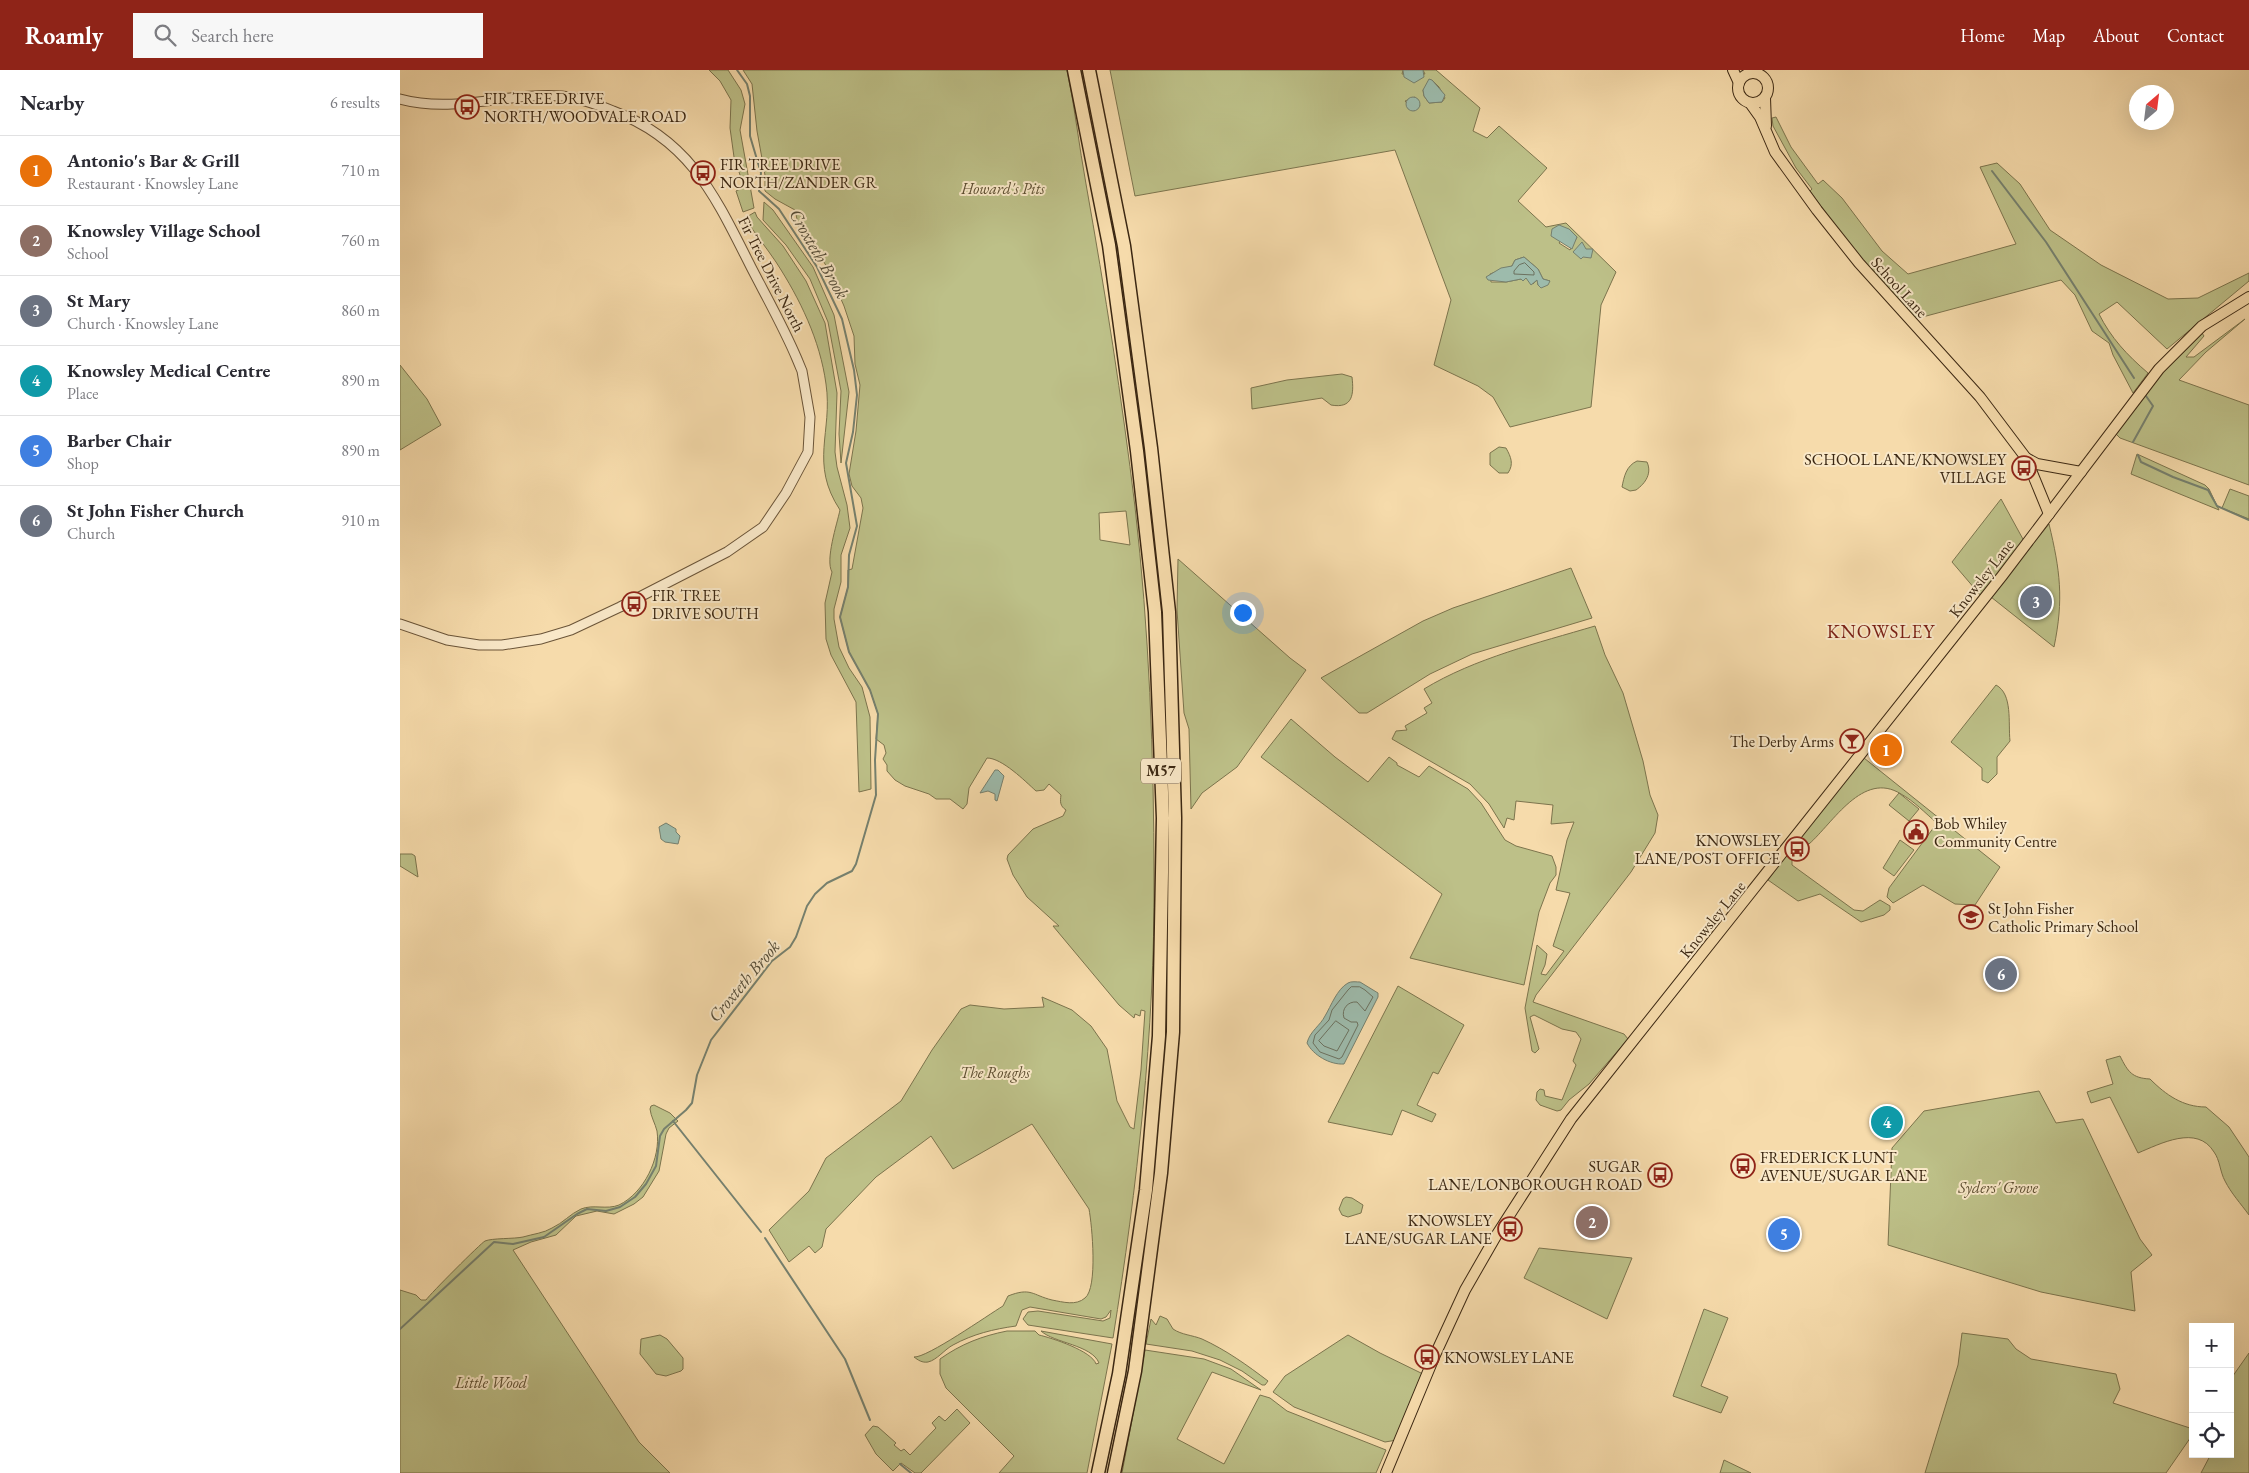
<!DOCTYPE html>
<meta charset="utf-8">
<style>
body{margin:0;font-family:"EB Garamond",serif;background:#f7f7f7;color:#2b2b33}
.controls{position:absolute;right:15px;bottom:15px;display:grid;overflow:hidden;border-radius:0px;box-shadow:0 5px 20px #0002}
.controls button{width:45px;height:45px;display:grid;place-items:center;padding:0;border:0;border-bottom:1px solid #e1e1e2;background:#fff;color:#2b2b33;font:25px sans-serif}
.compass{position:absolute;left:1729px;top:15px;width:45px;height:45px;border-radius:50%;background:#fff;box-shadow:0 5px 20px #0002;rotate:28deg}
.you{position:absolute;left:842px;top:542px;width:18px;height:18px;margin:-12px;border:4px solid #fff;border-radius:50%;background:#1a73e8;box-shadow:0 0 0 8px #1a73e833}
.badge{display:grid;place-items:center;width:32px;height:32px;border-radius:50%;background:#8f2418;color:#fff;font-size:16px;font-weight:700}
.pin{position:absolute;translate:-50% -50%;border:2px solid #fff;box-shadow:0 1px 5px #0006}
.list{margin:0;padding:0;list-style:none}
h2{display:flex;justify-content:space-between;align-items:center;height:65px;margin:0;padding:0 20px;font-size:21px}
h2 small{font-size:16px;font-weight:400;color:#7c7c81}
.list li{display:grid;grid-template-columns:32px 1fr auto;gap:15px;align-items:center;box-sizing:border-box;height:70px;padding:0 20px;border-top:1px solid #e1e1e2}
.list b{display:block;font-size:19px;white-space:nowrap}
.list p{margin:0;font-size:16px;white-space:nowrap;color:#7c7c81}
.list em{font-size:16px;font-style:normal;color:#7c7c81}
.icon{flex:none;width:28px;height:28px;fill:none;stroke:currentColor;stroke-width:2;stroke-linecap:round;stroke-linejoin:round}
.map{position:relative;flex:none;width:1849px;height:1403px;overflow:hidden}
header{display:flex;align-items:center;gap:30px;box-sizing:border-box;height:70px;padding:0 25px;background:#8f2418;color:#fff}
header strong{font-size:24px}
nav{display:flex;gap:28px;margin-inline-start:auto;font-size:18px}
.search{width:350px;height:45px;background:#f7f7f7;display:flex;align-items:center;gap:12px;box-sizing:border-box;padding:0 18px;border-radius:0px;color:#7c7c81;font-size:19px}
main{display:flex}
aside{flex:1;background:#fff}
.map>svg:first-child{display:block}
</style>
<header>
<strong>Roamly</strong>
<div class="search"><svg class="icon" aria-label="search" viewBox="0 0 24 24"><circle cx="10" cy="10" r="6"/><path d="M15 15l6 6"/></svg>Search here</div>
<nav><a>Home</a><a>Map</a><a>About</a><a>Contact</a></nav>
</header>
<main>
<aside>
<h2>Nearby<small>6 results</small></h2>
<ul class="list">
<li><span class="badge" style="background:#e8710a">1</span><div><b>Antonio's Bar &amp; Grill</b><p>Restaurant · Knowsley Lane</p></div><em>710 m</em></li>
<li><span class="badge" style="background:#8d6e63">2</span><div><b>Knowsley Village School</b><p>School</p></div><em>760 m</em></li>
<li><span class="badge" style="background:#6b7280">3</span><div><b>St Mary</b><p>Church · Knowsley Lane</p></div><em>860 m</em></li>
<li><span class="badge" style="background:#0f9aa8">4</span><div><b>Knowsley Medical Centre</b><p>Place</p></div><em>890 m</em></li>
<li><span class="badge" style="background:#3f7fe0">5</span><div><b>Barber Chair</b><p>Shop</p></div><em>890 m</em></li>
<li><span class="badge" style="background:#6b7280">6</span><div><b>St John Fisher Church</b><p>Church</p></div><em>910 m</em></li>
</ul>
</aside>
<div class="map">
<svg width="1849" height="1403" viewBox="0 0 1849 1403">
<rect width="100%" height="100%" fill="#f6dbab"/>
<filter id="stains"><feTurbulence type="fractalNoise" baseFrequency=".004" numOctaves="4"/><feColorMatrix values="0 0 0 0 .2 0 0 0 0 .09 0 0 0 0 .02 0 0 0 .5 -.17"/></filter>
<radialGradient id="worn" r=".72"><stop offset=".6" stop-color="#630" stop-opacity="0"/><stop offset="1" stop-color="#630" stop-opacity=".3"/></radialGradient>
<g fill="#bdc088" stroke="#7c744d" fill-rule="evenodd">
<path d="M309,0H328L341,20L345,34L340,60L354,138L343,142L336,121L344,117L334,87L330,58L331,30L320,11Z"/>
<path d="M343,0H667C675,38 679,76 686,114C705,221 722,329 735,437C749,560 754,685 754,809C755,962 737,1117 713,1268L628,1255L623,1249L628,1242L638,1241L703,1251L710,1248L711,1240L706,1247L701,1249L630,1237L622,1240L616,1256C594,1259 573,1264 553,1275C545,1279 537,1290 528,1292C522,1293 518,1290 514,1287C527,1288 588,1245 603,1236L608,1226C631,1217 632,1225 652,1230C663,1232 676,1236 685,1228C698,1218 692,1155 689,1139L632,1054L553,1099L531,1066L476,1107L426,1159L422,1177L415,1183L409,1176L389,1192L369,1160L409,1121L426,1088L501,1031L532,980L561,939L570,935L604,939L644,937L642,927L672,940L691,956L707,979L717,1031L730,1057L734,1059L741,1000L745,941L741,940L740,946L735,944L734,948L719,935L653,856H659L627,827L613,805L607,789L608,785L633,759L663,746L666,740C660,736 660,732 661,725L649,714L644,720L636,721C625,711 602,688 587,688L569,718L567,734L563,739L550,729H536L529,724L505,716L495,710L487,701V695L483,689L486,683L484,675L476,669L478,644L470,620L449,582L440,547L448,517V500L452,499L463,438L461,428L452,416L449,404L456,361L460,315L455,294L454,266L444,236L427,197L418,183L400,163L395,140L375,129L365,121V105L357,61L352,14ZM726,441L730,475L700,470L699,443Z"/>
<path d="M710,0H1003L1002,4H1025L1023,0H1036L1080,38L1073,61L1087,68L1099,56L1147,98L1118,131L1146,157L1166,153L1216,202L1201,235L1191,337L1110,357L1093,327L1078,316L1034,295L1051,230L995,80L735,126ZM1032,10L1039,17L1045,28L1042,32L1029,33L1024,26L1023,20ZM1015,27L1020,36L1014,41L1005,31ZM1169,159L1177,167L1170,180L1159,173ZM1124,187L1138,199L1143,209L1150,211L1138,215L1137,210L1133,214L1126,208L1106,212H1091L1090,204L1112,196L1115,190Z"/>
<path d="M1376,47L1391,77L1418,114L1423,110L1442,128L1482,181L1508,204L1616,174L1580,97L1597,93L1620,114L1650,160L1701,195L1768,229L1798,228L1849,203V211L1767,279L1717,232L1699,244C1711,268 1727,285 1748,303L1733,323L1713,285L1709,273L1692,261L1675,225L1661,210L1515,249L1446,171L1410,121L1412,119L1396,98L1373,56L1372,48Z"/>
<path d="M364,132L373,140L413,197L434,245L449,322L441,393L439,364L441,321L428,252L410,209L386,175L363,150Z"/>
<path d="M355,142L357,147L383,176L406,211L425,253L437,323L435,382L437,397L447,435L450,458L441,485V512L434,539V549L439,577L449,598L462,617L470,647L471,719L459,722L456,632L431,585L426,569L425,533L432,502C425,490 437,454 440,440C409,393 433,362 426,314C420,270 400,229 376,192C366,177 355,164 345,148Z"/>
<path d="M1845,249L1806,282L1779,310L1849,335V415L1720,368L1716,364L1763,300L1802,263L1804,266L1786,287H1794Z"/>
<path d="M0,295L27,329L41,355L0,380Z"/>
<path d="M942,304L952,307C954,324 953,339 931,335L922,328L852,339L851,318L887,310Z"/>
<path d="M1099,377L1106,378C1111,387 1114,394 1108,403H1099L1090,395V383Z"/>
<path d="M1737,384L1805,415L1809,419L1819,440L1731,404Z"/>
<path d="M1237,391L1247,392C1252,403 1246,413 1236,420L1230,421L1222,417C1224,407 1226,396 1237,391Z"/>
<path d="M1830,419L1849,426V449L1822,438Z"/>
<path d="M1601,429L1624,471L1581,526L1552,492Z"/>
<path d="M1649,454C1660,500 1664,529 1654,577L1591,527Z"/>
<path d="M778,489L890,588L906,600L837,697L802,723L791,739L789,659L784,643L777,540Z"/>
<path d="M1171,498L1192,548L1072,584L1030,604L967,643H959L921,608L1023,551L1053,538Z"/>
<path d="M1195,556L1205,585L1223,623L1243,691L1250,725L1258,745L1255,763L1231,802L1136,925L1133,932L1224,964L1228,969L1189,1014L1169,1030L1161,1040L1157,1041L1140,1035L1136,1030L1137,1022L1140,1019L1144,1020L1145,1026L1162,1030L1176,995L1173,991L1181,969L1176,962L1162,959L1134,945L1130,947L1139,979L1135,983L1132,981L1125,938L1137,875L1147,884L1145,895L1141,904L1146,905L1164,881L1153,876L1170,823L1156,820L1167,770L1174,752L1151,754L1153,735L1116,731L1114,750L1107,748L1104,758L1089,734L1070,714L992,669L996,661L1007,660L1005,656L1027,643L1024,638L1032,633L1024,619C1075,588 1138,573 1195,556Z"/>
<path d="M1596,615C1613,624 1608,653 1610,671L1597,687V704L1588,713L1582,710V698L1551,672Z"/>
<path d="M891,649L935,687L968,712L989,687L997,693V695L1019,707L1029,696L1068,719L1081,733L1105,770L1116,776L1152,786L1156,797V805L1150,813L1139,842L1124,915L1010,888L1042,824L861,687Z"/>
<path d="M1464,688L1600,797L1575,835L1555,834L1523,815L1493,833L1487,827L1489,818L1537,753C1525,743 1514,731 1501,724C1463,700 1433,753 1409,774L1401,770V767Z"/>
<path d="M1499,723L1519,739L1509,751L1489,735Z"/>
<path d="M1500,770L1514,780L1494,806L1483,798Z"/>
<path d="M1388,783L1392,789V795L1454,840L1463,841L1480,830L1490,836V840L1484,845L1461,852L1420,824L1398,831L1368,810Z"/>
<path d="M0,784H12L15,786L18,807L0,796Z"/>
<path d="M998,916L1064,955L1038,1004L1033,1002L1017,1035L1036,1044L1032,1052L1002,1040L992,1065L928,1052Z"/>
<path d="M1720,986C1728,1002 1732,1008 1750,1009C1766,1025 1783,1037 1806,1037L1829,1057L1849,1087V1145C1841,1134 1831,1123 1825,1111C1820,1102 1820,1090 1814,1082C1797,1054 1760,1074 1738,1083L1710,1027L1691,1033L1687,1022L1713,1014L1706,990Z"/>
<path d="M1639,1021L1656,1053L1683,1049L1740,1169L1752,1185L1731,1202L1735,1241L1641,1222L1488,1175L1492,1078L1524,1041Z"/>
<path d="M254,1035L270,1043L278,1051L269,1058L266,1064L259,1101L243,1127L234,1134L214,1144L197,1141L176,1146L156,1165L131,1172L113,1180L239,1372L270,1403H0V1220L16,1225L21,1230H26C30,1224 81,1173 85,1171C92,1168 114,1169 123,1167C133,1164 144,1163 152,1158C163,1153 170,1144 181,1139C193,1134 207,1140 219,1135C244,1123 261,1088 257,1061C255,1053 251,1047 250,1039L251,1036Z"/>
<path d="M946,1127L952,1128L963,1135L961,1143L948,1147L942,1145L939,1139L943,1129Z"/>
<path d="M1139,1178L1232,1188L1207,1249L1124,1208Z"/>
<path d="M1304,1239L1328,1248L1301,1316L1328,1327L1321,1343L1273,1326Z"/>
<path d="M760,1246L767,1249L773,1259C782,1265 792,1265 802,1269C826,1280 847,1295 868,1311L865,1315H862L842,1301L820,1290L792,1281L746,1274L751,1249L756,1255Z"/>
<path d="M607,1261H635L639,1265C652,1268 692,1281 696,1294L699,1293C692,1275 654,1273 641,1261L712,1274L687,1403H599L614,1386L546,1318L540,1304V1289C561,1274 582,1266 607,1261Z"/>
<path d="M1562,1263L1608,1269L1616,1279L1631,1289L1716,1304L1720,1319L1713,1333L1793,1359V1364L1766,1403H1525L1558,1295Z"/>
<path d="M260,1265L267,1269L283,1288V1299L281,1301L266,1306L256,1304L240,1284L241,1269Z"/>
<path d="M948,1265L980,1283L1023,1304L997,1370L985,1372L894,1337L873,1322L885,1306Z"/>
<path d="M745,1280L804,1289L831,1299L861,1320L812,1302L777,1369L824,1394L860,1325L870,1328L887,1341L986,1380L976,1403H722Z"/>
<path d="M1849,1283V1403H1801L1811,1384H1830V1310Z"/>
<path d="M557,1339L570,1353L521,1403H515L501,1393L493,1401L476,1384L465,1365L473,1356L478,1357L496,1373L494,1375L501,1381L504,1379L510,1385L536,1358L532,1353L539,1346L545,1351Z"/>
<path d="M1324,1390L1351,1403H1320Z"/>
</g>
<g fill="#9dbbac" stroke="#76806e">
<path d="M1003,0H1023L1024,7L1014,13L1004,7Z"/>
<path d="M1029,9L1032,10L1045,25L1042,32L1029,33L1024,26L1023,20Z"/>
<circle cx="1013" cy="34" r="7"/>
<path d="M1159,155L1169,159L1177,167L1172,179L1151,166L1152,159Z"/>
<path d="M1182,172L1186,179H1193L1191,188L1183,187L1181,189L1173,182Z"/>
<path d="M1124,187L1138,199L1143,209L1150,211L1148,215L1141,218L1138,215L1137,210L1131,215L1126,208L1123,211L1121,209L1106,212L1088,210L1086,207L1101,198L1112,196L1115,190Z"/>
<path d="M595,700H598L604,706L597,731L595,730V724L588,721L580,723Z"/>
<path d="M266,753L276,759V762L280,766L278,774L265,772L261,769L259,757Z"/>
<path d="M960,912L978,923V927L944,994C930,995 913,985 907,973C910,961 920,956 925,946C931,936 937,919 948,913C951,911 957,912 960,912Z"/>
</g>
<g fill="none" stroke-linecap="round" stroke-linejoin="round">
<g stroke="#6c715f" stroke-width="1">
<path d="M1125,193L1134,202V205L1114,204V201L1119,195Z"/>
<path d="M960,917L965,920L973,927L965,941L957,932C948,931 941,939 944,948L951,952H957L958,955L942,987L939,989L920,982L913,973L915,965L929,950L932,940L948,920L951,917Z"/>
<path d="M936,951L949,960L937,981L924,976L919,971Z"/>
</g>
<g stroke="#76806e" stroke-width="2">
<path d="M1592,101L1646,172L1734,308"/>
<path d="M1733,372L1753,336L1746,326"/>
<path d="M1738,385L1741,392L1773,407L1808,420L1817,436L1849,450"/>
<path d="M273,1051L361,1162"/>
<path d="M365,1168L445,1289L470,1350"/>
<path d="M0,1259L94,1172L113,1174L144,1167L177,1144L187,1139L206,1141L220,1137L235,1127L246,1114L256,1096L260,1066L264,1059L286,1040L292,1033L297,1005L311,970L372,891L390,877L396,867L407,836L415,824L427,813L452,801L456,794L476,725L475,690L478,644L470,620L449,582L440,547L448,517L449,485L457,456L446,393L453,362L457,325L454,300L442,249L417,197L379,139L359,121L361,103L350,66V26L347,14L337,0"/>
<path d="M500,1394L511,1403"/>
</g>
<g stroke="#6a5438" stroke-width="11">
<path id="minor" d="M0,29C54,44 108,22 162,26C180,28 196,34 213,41C291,70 316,128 351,197C367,228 384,258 397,289L402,301L410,347L408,382L386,423L363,457L327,482L220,537L171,560L141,569L102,575H79L47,570L0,554"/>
</g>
<g stroke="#3b2712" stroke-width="12">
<g id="major">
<path d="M1333,0L1339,13"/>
<circle cx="1353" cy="18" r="15"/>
<path d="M1365,28L1366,56"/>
<path d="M1350,33L1360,47L1375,82L1417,140L1459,193L1580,327L1626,388L1637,394L1681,402"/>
<path d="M1626,388L1649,444"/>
<path d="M986,1403L1035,1285L1065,1220L1096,1166L1171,1049L1602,506L1759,299L1802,256L1849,227"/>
</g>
</g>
<g stroke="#3b2712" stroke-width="15">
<g id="highway">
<path d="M674,0L709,175L737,381L755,542L763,748L759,966L746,1120L719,1304L698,1403"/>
<path d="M689,0L724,176L751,378L769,542L775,748L773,962L761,1103L735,1301L714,1403"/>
</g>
</g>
<use href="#minor" stroke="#f9e8c8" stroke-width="9"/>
<use href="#major" stroke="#f6dbab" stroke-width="10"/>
<use href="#highway" stroke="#f6dbab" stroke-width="12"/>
</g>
<defs>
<g id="bus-ring" transform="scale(1.25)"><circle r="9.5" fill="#f9e8c8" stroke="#8f2418" stroke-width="1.5"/><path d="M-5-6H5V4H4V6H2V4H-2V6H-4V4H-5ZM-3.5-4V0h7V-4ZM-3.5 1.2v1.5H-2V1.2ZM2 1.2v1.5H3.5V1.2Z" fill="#8f2418"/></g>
<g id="bar-ring" transform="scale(1.25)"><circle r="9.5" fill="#f9e8c8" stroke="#8f2418" stroke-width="1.5"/><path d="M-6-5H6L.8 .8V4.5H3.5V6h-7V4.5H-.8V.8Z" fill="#8f2418"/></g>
<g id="civic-ring" transform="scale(1.25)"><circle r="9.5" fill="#f9e8c8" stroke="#8f2418" stroke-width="1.5"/><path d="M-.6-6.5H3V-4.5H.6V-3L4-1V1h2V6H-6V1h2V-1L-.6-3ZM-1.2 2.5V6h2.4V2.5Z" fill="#8f2418"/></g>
<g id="school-ring" transform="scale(1.25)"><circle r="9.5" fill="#f9e8c8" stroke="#8f2418" stroke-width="1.5"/><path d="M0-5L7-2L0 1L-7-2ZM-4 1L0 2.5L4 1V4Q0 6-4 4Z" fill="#8f2418"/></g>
</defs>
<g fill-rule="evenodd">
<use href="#bus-ring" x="67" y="37"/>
<use href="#bus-ring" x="303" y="103"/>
<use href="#bus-ring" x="1624" y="398"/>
<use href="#bus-ring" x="234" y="534"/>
<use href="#bar-ring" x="1452" y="671"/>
<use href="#civic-ring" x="1516" y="762"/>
<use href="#bus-ring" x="1397" y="779"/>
<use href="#school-ring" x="1571" y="847"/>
<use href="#bus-ring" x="1343" y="1096"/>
<use href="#bus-ring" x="1260" y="1105"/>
<use href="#bus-ring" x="1110" y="1159"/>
<use href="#bus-ring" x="1027" y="1287"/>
</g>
<g text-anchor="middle" stroke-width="4" stroke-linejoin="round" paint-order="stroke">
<rect fill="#f9e8c8" stroke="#746149" stroke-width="1" x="741" y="688.5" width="40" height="25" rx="4"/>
<g font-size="15" font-weight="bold" fill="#3b2712">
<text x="761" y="706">M57</text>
</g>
<g font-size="16" fill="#3b2712" stroke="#f9e8c8" text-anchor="start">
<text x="84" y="34">FIR TREE DRIVE<tspan x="84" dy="18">NORTH/WOODVALE ROAD</tspan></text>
<text x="320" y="100">FIR TREE DRIVE<tspan x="320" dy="18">NORTH/ZANDER GR</tspan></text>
<text x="1606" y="395" text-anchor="end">SCHOOL LANE/KNOWSLEY<tspan x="1606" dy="18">VILLAGE</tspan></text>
<text x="252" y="531">FIR TREE<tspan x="252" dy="18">DRIVE SOUTH</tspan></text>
<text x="1434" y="677" text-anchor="end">The Derby Arms</text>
<text x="1534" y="759">Bob Whiley<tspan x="1534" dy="18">Community Centre</tspan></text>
<text x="1380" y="776" text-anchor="end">KNOWSLEY<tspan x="1380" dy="18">LANE/POST OFFICE</tspan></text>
<text x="1588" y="844">St John Fisher<tspan x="1588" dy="18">Catholic Primary School</tspan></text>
<text x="1360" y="1093">FREDERICK LUNT<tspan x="1360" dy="18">AVENUE/SUGAR LANE</tspan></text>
<text x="1242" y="1102" text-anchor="end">SUGAR<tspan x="1242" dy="18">LANE/LONBOROUGH ROAD</tspan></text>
<text x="1092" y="1156" text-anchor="end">KNOWSLEY<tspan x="1092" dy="18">LANE/SUGAR LANE</tspan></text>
<text x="1044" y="1293">KNOWSLEY LANE</text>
</g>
<g font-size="16" font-style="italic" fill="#5c4d30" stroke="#f9e8c8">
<text x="603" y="124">Howard's Pits</text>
<text x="595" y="1008">The Roughs</text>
<text x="1598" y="1123">Syders' Grove</text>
<text x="91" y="1318">Little Wood</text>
</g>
<g font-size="16" fill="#3b2712" stroke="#f9e8c8">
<text transform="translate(372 204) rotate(63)" y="6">Fir Tree Drive North</text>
<text transform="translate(1500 217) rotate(48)" y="6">School Lane</text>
<text transform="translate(1581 508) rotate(-52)" y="6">Knowsley Lane</text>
<text transform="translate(1312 849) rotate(-51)" y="6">Knowsley Lane</text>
</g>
<g font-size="18" font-style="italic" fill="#544c38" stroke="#f9e8c8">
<text transform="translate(419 184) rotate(60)" y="6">Croxteth Brook</text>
<text transform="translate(344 911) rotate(-50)" y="6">Croxteth Brook</text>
</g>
<g font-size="19" letter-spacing="1" fill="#7a1f14" stroke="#f9e8c8">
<text x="1481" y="568">KNOWSLEY</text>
</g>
</g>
<rect width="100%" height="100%" filter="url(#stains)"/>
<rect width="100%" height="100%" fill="url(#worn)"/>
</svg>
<div class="controls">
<button>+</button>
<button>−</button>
<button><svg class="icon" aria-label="locate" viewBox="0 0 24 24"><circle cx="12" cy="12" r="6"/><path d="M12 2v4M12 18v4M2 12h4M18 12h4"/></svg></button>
</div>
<svg class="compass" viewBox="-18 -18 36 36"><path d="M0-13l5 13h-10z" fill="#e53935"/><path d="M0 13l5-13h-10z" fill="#7c7c81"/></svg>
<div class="you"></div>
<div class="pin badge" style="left:1486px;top:680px;background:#e8710a">1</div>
<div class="pin badge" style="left:1192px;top:1152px;background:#8d6e63">2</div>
<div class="pin badge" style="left:1636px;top:532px;background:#6b7280">3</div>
<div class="pin badge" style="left:1487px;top:1052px;background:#0f9aa8">4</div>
<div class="pin badge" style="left:1384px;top:1164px;background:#3f7fe0">5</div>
<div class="pin badge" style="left:1601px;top:904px;background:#6b7280">6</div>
</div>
</main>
